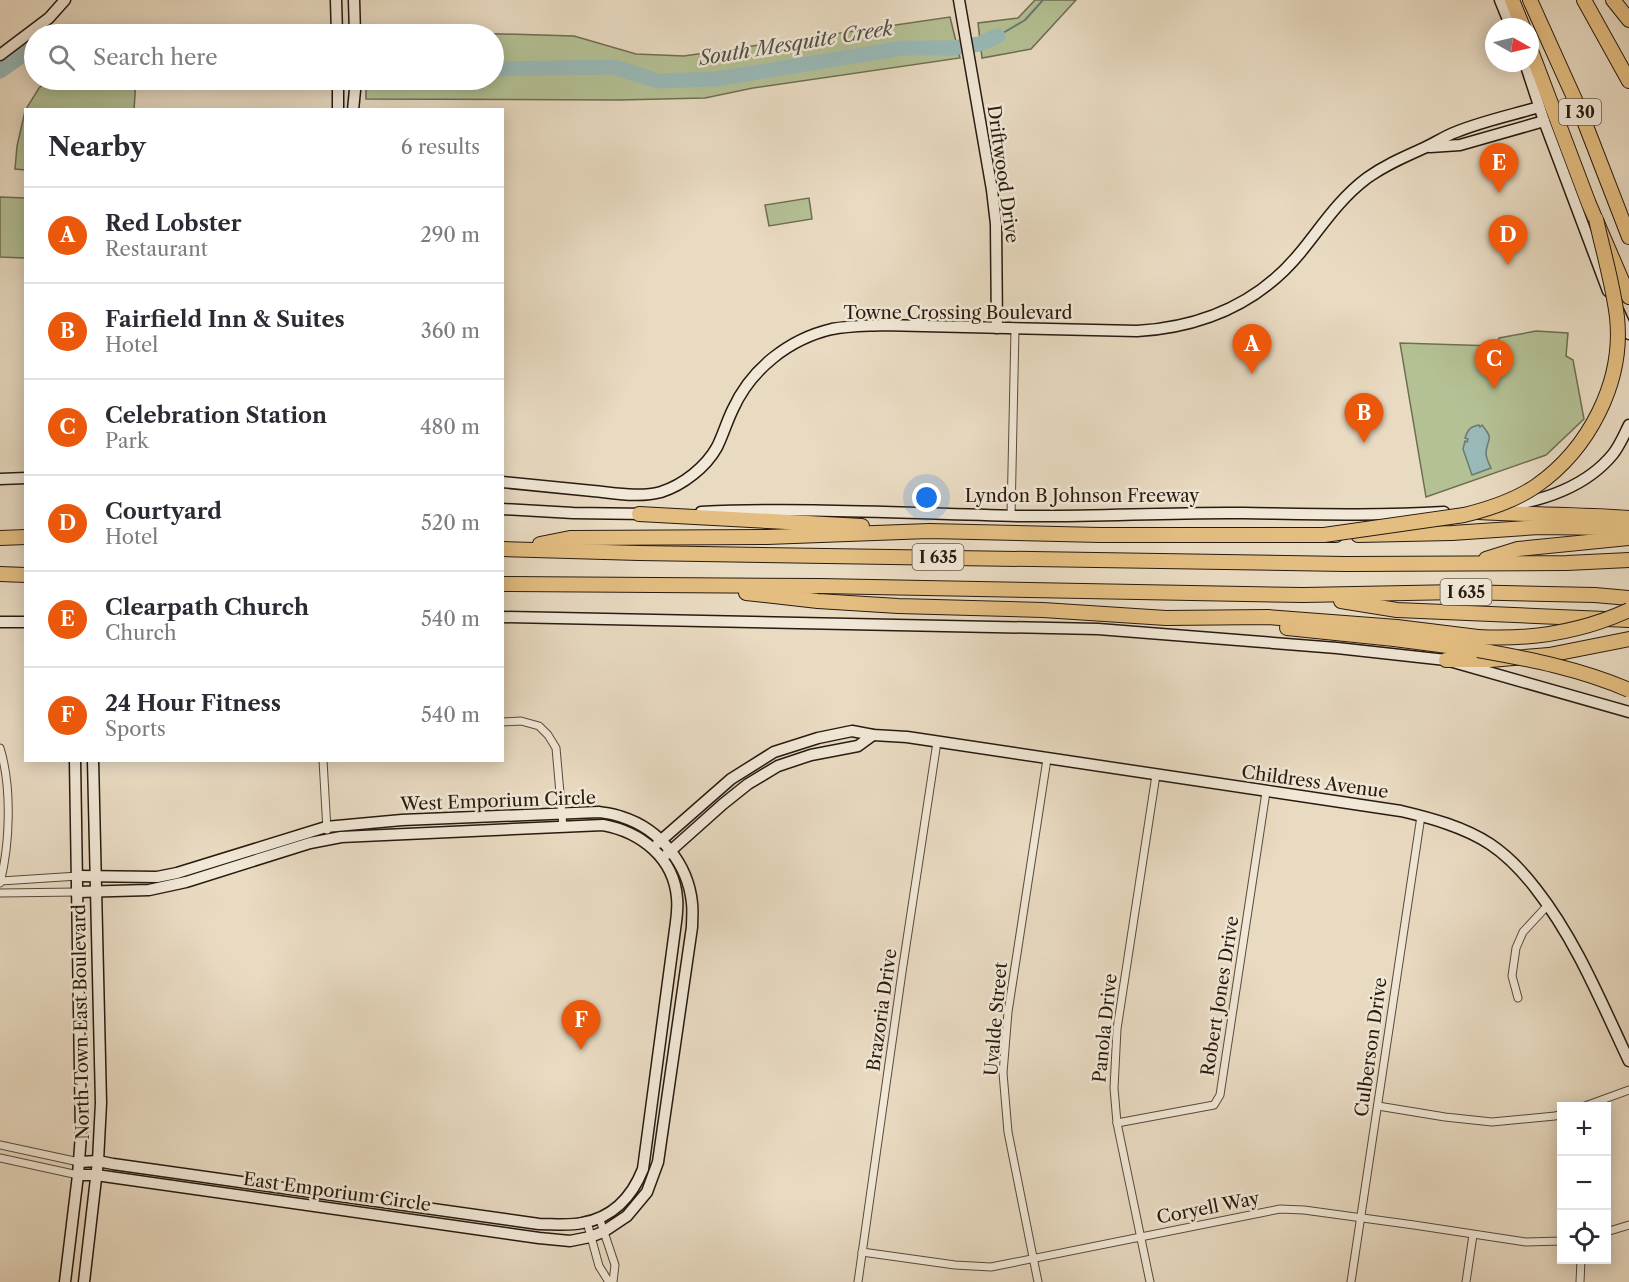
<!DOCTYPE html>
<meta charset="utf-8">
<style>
body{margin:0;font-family:"Libre Caslon Text",serif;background:#f7f7f7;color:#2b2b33}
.controls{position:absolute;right:18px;bottom:18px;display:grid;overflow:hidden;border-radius:0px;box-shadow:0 3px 15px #0003}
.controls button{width:54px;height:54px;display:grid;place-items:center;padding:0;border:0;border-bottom:2px solid #e1e1e2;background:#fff;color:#2b2b33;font:30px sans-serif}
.compass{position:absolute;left:1485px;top:18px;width:54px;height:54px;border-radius:50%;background:#fff;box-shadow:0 3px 15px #0003;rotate:98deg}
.you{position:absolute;left:927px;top:498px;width:21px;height:21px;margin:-15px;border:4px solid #fff;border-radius:50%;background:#1a73e8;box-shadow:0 0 0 9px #1a73e833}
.badge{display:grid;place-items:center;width:39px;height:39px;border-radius:50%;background:#ea580c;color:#fff;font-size:20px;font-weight:700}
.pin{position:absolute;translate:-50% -50px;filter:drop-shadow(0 2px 3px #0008)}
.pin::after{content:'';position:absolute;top:32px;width:21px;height:18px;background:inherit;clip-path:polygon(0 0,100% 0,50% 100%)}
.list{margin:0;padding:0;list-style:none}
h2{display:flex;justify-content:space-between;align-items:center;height:78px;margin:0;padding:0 24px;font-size:26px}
h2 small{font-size:20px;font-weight:400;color:#7c7c81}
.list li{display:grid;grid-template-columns:39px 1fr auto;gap:18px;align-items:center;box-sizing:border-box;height:96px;padding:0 24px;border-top:2px solid #e1e1e2}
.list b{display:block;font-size:22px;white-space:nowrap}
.list p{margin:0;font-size:20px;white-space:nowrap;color:#7c7c81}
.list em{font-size:20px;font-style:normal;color:#7c7c81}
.icon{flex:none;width:33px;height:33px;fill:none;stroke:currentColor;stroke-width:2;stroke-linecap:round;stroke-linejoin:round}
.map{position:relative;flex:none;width:1629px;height:1282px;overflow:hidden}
.search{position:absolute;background:#fff;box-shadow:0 3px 15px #0003;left:24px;top:24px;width:480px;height:66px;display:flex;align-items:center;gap:15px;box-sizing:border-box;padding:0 21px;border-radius:33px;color:#7c7c81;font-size:22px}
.panel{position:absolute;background:#fff;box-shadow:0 3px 15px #0003;left:24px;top:108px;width:480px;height:654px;border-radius:0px}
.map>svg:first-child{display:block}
</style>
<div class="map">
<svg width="1629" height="1282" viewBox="0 0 1629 1282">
<rect width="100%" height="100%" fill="#e9dbc2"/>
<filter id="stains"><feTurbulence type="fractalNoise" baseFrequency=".00333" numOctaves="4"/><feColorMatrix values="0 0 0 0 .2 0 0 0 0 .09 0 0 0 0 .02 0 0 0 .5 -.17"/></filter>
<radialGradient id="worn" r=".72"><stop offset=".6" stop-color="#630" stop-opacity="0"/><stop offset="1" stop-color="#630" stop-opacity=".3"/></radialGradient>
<g fill="#b4c195" stroke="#6e6e52" stroke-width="1.5">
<path d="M1035,0H1076L1031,49L982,58L978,23L1018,18Z"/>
<path d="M950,17L960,58L753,88L705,98L619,100L366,99V80H494V34H365V30L574,36L636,54L684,56Z"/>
<path d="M49,80H136L134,109H26L39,88Z"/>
<path d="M25,111V170L15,169L17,146Z"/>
<path d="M0,197L25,198V258L0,257Z"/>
<path d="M809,198L812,219L769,226L765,205Z"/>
<path d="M1536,331L1568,333L1566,356L1573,360L1584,419L1546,455L1426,497L1400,343L1495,346L1499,338Z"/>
</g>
<path fill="#99bab8" stroke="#6c7a74" stroke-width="1.5" d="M1479,425L1480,427L1482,425C1495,441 1487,437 1486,453C1486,458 1489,464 1491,468L1472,475L1463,449L1465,441L1467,442L1468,439L1465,438C1468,429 1470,427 1479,425Z"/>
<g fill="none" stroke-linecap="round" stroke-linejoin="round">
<path stroke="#6c7a74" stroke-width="2" d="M998,36L1025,20L1043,0"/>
<g stroke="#99bab8" stroke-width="15">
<path d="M494,69L614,67L658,81L717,79L903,48H953L979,44L998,36"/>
<path d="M0,71L34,47"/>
</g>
<g stroke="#584a3c" stroke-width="9">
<g id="street">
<path d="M1011,516L1015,329"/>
<path d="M502,722L521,721L539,726L548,735L556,748L563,827"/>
<path d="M0,748C12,787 10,844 0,883"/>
<path d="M323,760L327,830"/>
<path d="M1,881L78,876"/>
<path d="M0,893L78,892"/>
<path d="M1518,998L1512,976L1516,948L1523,932L1548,905"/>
<path d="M1378,1106L1445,1117L1492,1122L1555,1116L1562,1114"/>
<path d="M1585,1106L1629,1090"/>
<path d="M1117,1123L1214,1105L1220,1095L1266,792"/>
<path d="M0,1145L79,1162"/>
<path d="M0,1158L78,1175"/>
<path d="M599,1217L615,1265L613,1282"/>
<path d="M587,1222L599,1266L609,1282"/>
<path d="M1606,1232L1629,1225"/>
<path d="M862,1252L955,1265L991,1267L1280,1209L1304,1210L1414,1225L1526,1242L1562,1241"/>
<path d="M858,1282L902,972L937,742"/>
<path d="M1038,1282L1008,1132L1003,1073L1008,1012L1047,759"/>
<path d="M1150,1282L1117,1123L1114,1088L1117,1029L1156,775"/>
<path d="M1351,1282L1421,816"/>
<path d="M1466,1282L1473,1235"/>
<path d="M1580,1282L1581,1260"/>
</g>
</g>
<g stroke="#281a0f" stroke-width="13">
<g id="secondary">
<path d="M336,0L337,34"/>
<path d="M354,0L355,34"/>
<path d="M959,0L992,190L996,224L997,328"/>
<path d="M1500,0L1511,27"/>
<path d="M0,55L49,18L65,0"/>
<path d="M1525,63L1544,121L1608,291"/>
<path d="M338,110V80"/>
<path d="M353,110L356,80"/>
<path d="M1430,147L1460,145L1544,121"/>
<path d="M1618,310L1629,334"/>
<path d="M0,479L26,478"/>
<path d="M502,482C533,485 563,488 593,491C615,493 639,498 661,492C683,485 706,467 717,447C723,435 727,421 733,409C751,369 789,339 832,329C848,326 865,326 882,325L1137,331C1202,327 1258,304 1300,253C1322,226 1339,199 1367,178C1385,165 1404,157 1424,148C1435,143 1445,136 1456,132C1483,121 1512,115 1539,107"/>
<path d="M1504,506C1544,501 1587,486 1613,454C1620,445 1624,435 1629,425"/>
<path d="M502,509L573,513L646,514"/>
<path d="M701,512C808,507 915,514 1022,516C1096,517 1170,512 1244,513C1311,514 1377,516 1444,512"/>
<path d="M502,617L1098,629L1337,648L1446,660L1629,712"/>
<path d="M0,622H26"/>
<path d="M658,843L731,779L774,752L818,738L852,731L873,735L907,737L1401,811C1431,818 1464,827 1490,844C1508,856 1523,872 1536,889C1576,940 1601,1002 1629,1061"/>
<path d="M667,854L723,804L748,784L778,766L811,755L858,746L873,735"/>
<path d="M78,876L157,877L177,873L326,827L402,820L599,812C606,813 615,814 622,817C660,829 688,864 692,903C693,911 692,919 692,927L658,1162L647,1192L627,1216L603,1232L590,1237L570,1241L539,1238L96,1175H78"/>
<path d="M78,892L149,890L186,882L310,843L341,837L603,825C641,832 674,858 677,898C678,906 677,914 676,922L643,1169C632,1197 612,1218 582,1223C568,1226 553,1224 539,1224L113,1164L98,1161L79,1162"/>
<path d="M65,1282L78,1175L81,1134L75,760"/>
<path d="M84,1282L98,1161L101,1103L93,760"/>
</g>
</g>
<g stroke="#281a0f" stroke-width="16">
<g id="highway">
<path d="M1512,0L1523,27"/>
<path d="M1530,0L1581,113L1629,237"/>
<path d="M1584,0L1629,81"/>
<path d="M1613,0L1629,20"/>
<path d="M1530,48L1589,204L1629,297"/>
<path d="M1478,512C1529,515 1579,514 1629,518"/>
<path d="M639,514L862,526"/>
<path d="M1358,535L1452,533L1539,527L1612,528L1629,530"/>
<path d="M0,538L26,537"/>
<path d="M540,544L570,538L767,537L929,531L1100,535H1336"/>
<path d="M502,549L639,553L1346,564L1567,563L1629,560"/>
<path d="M1486,559L1518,549L1629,538"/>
<path d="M0,574L26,575"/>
<path d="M502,584L819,586L1303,595L1459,592L1595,595L1629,598"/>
<path d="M746,593L818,601L898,606L1043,610L1166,618L1268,617L1397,627L1478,637"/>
<path d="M1341,601L1397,610L1629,620"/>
<path d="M1287,628L1394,639L1478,650"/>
<path d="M1446,660H1490L1549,655L1629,639"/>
</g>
</g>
<use href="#street" stroke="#f1e8d7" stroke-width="7"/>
<use href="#secondary" stroke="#f1e8d7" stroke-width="10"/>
<use href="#highway" stroke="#e4be81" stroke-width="14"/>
<g stroke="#281a0f" stroke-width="16" stroke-linecap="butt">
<g id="highway-bridge">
<path d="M1324,535L1464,515C1489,509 1514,501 1536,486C1589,449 1624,382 1617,317C1613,284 1603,251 1596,219"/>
<path d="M1478,637C1530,640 1581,632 1629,610"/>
<path d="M1478,650C1529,659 1581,669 1629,690"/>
</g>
</g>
<use href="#highway-bridge" stroke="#e4be81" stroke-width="14"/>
</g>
<g text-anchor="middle" stroke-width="5" stroke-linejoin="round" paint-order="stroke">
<g fill="#f1e8d7" stroke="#64584b" stroke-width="1.5">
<rect x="1559" y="99" width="42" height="26" rx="4.5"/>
<rect x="912.5" y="544" width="51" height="26" rx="4.5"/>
<rect x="1440.5" y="579" width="51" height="26" rx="4.5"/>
</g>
<g font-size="16" font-weight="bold" fill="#281a0f">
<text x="1580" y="118">I 30</text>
<text x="938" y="563">I 635</text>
<text x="1466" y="598">I 635</text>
</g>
<g font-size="18" fill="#281a0f" stroke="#f1e8d7">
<text transform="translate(1003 174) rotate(82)" y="6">Driftwood Drive</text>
<text x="958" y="319">Towne Crossing Boulevard</text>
<text x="1082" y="502">Lyndon B Johnson Freeway</text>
<text transform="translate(1315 782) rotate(8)" y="6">Childress Avenue</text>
<text transform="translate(498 801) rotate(-2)" y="6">West Emporium Circle</text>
<text transform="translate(1220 996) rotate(-81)" y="6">Robert Jones Drive</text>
<text transform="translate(882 1010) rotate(-82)" y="6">Brazoria Drive</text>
<text transform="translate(996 1019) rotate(-85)" y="6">Uvalde Street</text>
<text transform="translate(81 1022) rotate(-91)" y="6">North Town East Boulevard</text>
<text transform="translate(1105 1028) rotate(-84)" y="6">Panola Drive</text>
<text transform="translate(1371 1047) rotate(-82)" y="6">Culberson Drive</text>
<text transform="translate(337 1192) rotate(8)" y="6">East Emporium Circle</text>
<text transform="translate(1208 1208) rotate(-11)" y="6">Coryell Way</text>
</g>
<g font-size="20" font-style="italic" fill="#50524a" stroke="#f1e8d7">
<text transform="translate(796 43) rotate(-9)" y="7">South Mesquite Creek</text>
</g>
</g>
<rect width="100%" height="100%" filter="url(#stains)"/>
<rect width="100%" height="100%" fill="url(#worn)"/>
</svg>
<div class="controls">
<button>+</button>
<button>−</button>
<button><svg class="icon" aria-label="locate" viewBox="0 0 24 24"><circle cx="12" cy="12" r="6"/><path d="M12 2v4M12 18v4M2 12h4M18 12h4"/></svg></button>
</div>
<svg class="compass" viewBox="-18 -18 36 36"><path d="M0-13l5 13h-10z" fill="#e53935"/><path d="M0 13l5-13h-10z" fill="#7c7c81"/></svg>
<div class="you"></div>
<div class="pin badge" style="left:1252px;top:374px">A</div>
<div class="pin badge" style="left:1364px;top:443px">B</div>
<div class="pin badge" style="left:1494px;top:389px">C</div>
<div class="pin badge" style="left:1508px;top:265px">D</div>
<div class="pin badge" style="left:1499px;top:193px">E</div>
<div class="pin badge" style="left:581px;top:1050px">F</div>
<div class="search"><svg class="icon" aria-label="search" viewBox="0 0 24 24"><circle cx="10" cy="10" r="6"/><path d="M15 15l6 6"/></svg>Search here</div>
<section class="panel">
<h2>Nearby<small>6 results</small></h2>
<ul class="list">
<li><span class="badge">A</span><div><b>Red Lobster</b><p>Restaurant</p></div><em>290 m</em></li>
<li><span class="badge">B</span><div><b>Fairfield Inn &amp; Suites</b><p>Hotel</p></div><em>360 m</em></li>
<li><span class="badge">C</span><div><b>Celebration Station</b><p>Park</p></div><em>480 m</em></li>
<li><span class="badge">D</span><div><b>Courtyard</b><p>Hotel</p></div><em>520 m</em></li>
<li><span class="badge">E</span><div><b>Clearpath Church</b><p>Church</p></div><em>540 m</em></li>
<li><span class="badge">F</span><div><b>24 Hour Fitness</b><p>Sports</p></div><em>540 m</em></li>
</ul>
</section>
</div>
